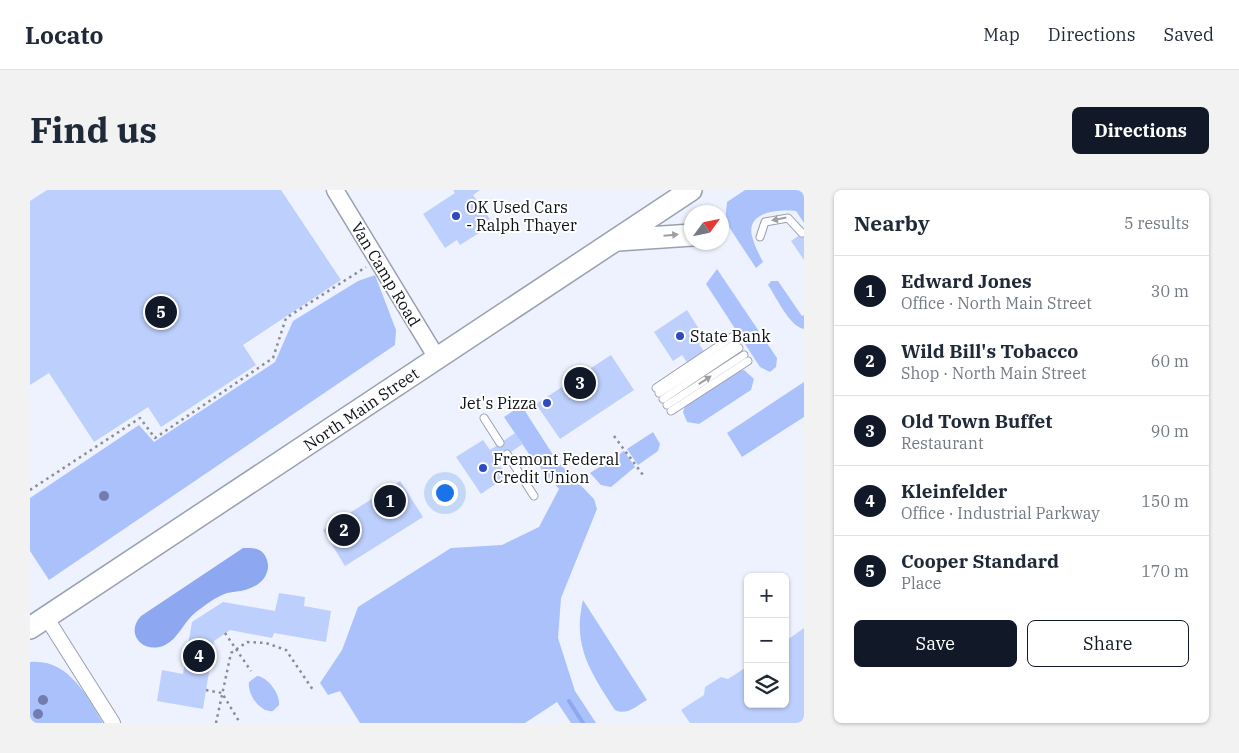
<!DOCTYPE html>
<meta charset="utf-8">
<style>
body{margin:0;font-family:"IBM Plex Serif",serif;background:#f2f2f3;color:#1f2937}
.controls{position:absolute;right:15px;bottom:15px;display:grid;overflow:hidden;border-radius:8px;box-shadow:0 1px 4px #0004}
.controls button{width:45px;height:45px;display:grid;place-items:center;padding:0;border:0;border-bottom:1px solid #e0e1e3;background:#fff;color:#1f2937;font:25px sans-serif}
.compass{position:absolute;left:654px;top:15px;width:45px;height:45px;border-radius:50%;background:#fff;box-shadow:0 1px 4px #0004;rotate:57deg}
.you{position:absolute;left:414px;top:302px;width:18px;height:18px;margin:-12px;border:4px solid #fff;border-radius:50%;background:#1a73e8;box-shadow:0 0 0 8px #1a73e833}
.badge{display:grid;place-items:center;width:32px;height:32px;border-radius:50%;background:#111827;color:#fff;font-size:16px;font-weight:700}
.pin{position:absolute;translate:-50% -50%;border:2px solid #fff;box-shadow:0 1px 5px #0006}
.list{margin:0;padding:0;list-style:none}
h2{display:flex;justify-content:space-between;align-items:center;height:65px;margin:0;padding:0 20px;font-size:21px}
h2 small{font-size:16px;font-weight:400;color:#747a83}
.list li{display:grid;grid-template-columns:32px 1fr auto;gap:15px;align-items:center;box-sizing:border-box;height:70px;padding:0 20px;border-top:1px solid #e0e1e3}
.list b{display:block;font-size:19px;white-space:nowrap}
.list p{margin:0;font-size:16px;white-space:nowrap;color:#747a83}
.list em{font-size:16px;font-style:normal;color:#747a83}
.actions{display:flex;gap:10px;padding:15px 20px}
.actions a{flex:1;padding:11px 0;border:1px solid #111827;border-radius:8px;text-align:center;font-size:18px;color:#111827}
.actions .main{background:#111827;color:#fff}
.icon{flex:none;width:28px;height:28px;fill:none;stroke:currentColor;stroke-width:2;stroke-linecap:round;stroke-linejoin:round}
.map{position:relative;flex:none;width:774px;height:533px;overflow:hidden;border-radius:8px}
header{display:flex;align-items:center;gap:30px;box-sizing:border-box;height:70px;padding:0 25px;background:#fff;border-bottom:1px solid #e0e1e3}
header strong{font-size:24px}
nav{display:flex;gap:28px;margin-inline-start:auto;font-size:18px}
.intro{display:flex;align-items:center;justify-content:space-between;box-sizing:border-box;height:120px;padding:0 30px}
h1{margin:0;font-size:35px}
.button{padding:12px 22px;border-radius:8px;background:#111827;color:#fff;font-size:18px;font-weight:700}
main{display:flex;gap:30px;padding:0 30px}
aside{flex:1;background:#fff;border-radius:8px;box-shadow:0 1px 4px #0004}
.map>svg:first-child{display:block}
</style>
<header>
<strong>Locato</strong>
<nav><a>Map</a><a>Directions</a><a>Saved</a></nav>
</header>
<div class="intro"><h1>Find us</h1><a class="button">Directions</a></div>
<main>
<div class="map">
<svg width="774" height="533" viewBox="0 0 774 533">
<rect width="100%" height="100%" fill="#eef2fe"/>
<g fill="#aac1fc">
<path d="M715,0H774V33L766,21C750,19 716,21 722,46C724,55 729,64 733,72L726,78L695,31L697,12Z"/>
<path d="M687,79L747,168L746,177L740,182L730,177L676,94Z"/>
<path d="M345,85L366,140L365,155L19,390L0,361V308L109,235L124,252L245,172L263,131L328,91Z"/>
<path d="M741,91H748L772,126L774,125V139C759,136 747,108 738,95Z"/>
<path d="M714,180L724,189L721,200L669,234L657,232L653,222L655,216L708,181Z"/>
<path d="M774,192V227L712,267L697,243Z"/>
<path d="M486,219L495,221L527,271L564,309L567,319L531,408L528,448L545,501L566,533H541L527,512L495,533H330L310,501L298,505L290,493L312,460L328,417L421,358L472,355L509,337L529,299L501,267L474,227Z"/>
<path d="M623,242L630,254L628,261L608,275L597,259Z"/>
<path d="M594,261L605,277L581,297L571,295L560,283Z"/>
<path d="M553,410L617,510C606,516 597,526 585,520C561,483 542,456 553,410Z"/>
<path d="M0,472C38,468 57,506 73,533H0Z"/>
<path d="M227,486C238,487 250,504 249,515L243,521C230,523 217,504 219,492Z"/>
</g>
<path fill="#8da7f0" d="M213,358C221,358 228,357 234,364C244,379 234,394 218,399C210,402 200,401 192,405C183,409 174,416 166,422C154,431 149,448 135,455C114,465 94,444 111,426Z"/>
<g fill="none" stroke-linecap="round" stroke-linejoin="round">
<path stroke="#8da7f0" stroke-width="4" d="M539,511L553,533"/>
</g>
<g fill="#bdcffc">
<path d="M17,0H251L311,90L213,155L226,175L131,237L118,217L64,252L19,183L0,195V11Z"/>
<path d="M423,0H450L443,5L460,29L445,38L449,43L430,55L427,50L415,58L393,24L425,3Z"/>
<path d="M774,42V70L761,51Z"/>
<path d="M657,120L676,150L669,154L692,188L675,199L652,165L643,171L624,142Z"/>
<path d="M581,165L604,200L530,249L506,214Z"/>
<path d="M485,243L493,254L467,271L477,286L451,304L426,267L453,250L460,260Z"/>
<path d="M370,291L393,327L315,376L293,340Z"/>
<path d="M249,403L275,407L274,416L301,421L296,452L244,443L242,448L200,440L184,451L173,519L127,511L132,480L153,484L162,432L193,412L245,421Z"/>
<path d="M774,438V533H660L651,520L674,505L675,497L691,487L698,489L718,476V514H755V447L760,448Z"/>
</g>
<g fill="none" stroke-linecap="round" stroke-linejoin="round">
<g stroke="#99a0b2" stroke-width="9">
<g id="service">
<path d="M730,47L735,32L758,28L772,43"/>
<path d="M626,198L702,147"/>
<path d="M629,203L706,153"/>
<path d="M633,209L709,158"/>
<path d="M637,215L714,165"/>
<path d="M641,221L718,171"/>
<path d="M454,228L470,253"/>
<path d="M477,264L504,306"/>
</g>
</g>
<g stroke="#99a0b2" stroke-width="16">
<path id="minor" d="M16,427L83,533"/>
</g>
<g stroke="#99a0b2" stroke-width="19">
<path id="tertiary" d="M305,0L407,168"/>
</g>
<g stroke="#99a0b2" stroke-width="24">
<g id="primary">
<path d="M588,50L662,45"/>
<path d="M0,438L661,0"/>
</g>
</g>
<g stroke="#898c95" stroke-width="2.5" stroke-dasharray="2.5 4" stroke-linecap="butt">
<path d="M584,246L613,285"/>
<path d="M0,300L110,228L125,248L243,168L256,128L336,77"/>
<path d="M195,443L221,481"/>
<path d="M176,500L192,503L210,533"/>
<path d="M186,533L201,463L217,452L236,453L256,460L283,500"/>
</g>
<use href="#service" stroke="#fff" stroke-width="7"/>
<use href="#minor" stroke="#fff" stroke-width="14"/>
<use href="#tertiary" stroke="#fff" stroke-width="16"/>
<use href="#primary" stroke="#fff" stroke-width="21"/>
</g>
<g fill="#737caf">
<circle cx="74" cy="306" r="5"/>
<circle cx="13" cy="510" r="5"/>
<circle cx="8" cy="524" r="5"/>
</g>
<defs><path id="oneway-solid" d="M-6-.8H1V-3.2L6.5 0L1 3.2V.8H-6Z" transform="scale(1.25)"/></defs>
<g fill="#9e9fa2">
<use href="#oneway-solid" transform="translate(749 29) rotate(169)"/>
<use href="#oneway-solid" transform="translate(641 45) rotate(-5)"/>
<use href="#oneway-solid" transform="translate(675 190) rotate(-33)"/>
</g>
<g fill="#304bbc" stroke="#fff" stroke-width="2">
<circle cx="426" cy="26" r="5"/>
<circle cx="650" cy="146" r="5"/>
<circle cx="517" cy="213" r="5"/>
<circle cx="453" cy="278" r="5"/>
</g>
<g text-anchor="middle" stroke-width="4" stroke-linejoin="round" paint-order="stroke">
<g font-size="16" fill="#0d1016" stroke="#fff" text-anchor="start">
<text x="436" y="23">OK Used Cars<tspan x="436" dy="18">- Ralph Thayer</tspan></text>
<text x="660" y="152">State Bank</text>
<text x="507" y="219" text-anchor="end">Jet's Pizza</text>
<text x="463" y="275">Fremont Federal<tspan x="463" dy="18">Credit Union</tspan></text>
</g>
<g font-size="16" fill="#0d1016" stroke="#fff">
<text transform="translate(356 84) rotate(59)" y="6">Van Camp Road</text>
<text transform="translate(331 219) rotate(-34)" y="6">North Main Street</text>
</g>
</g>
</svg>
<div class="controls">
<button>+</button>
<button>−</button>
<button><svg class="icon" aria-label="layers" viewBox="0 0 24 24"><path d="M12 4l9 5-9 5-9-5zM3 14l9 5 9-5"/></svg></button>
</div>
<svg class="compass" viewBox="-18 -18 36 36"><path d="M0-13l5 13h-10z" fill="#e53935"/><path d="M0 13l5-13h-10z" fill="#747a83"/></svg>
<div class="you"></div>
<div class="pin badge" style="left:360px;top:311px">1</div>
<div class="pin badge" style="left:314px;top:340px">2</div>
<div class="pin badge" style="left:550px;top:193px">3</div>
<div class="pin badge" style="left:169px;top:466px">4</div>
<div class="pin badge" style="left:131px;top:122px">5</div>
</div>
<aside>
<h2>Nearby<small>5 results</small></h2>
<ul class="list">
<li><span class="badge">1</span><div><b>Edward Jones</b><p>Office · North Main Street</p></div><em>30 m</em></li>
<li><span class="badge">2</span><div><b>Wild Bill's Tobacco</b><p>Shop · North Main Street</p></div><em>60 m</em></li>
<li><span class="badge">3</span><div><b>Old Town Buffet</b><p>Restaurant</p></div><em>90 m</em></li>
<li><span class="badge">4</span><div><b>Kleinfelder</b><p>Office · Industrial Parkway</p></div><em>150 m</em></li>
<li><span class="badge">5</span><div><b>Cooper Standard</b><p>Place</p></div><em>170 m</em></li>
</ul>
<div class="actions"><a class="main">Save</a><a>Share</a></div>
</aside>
</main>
